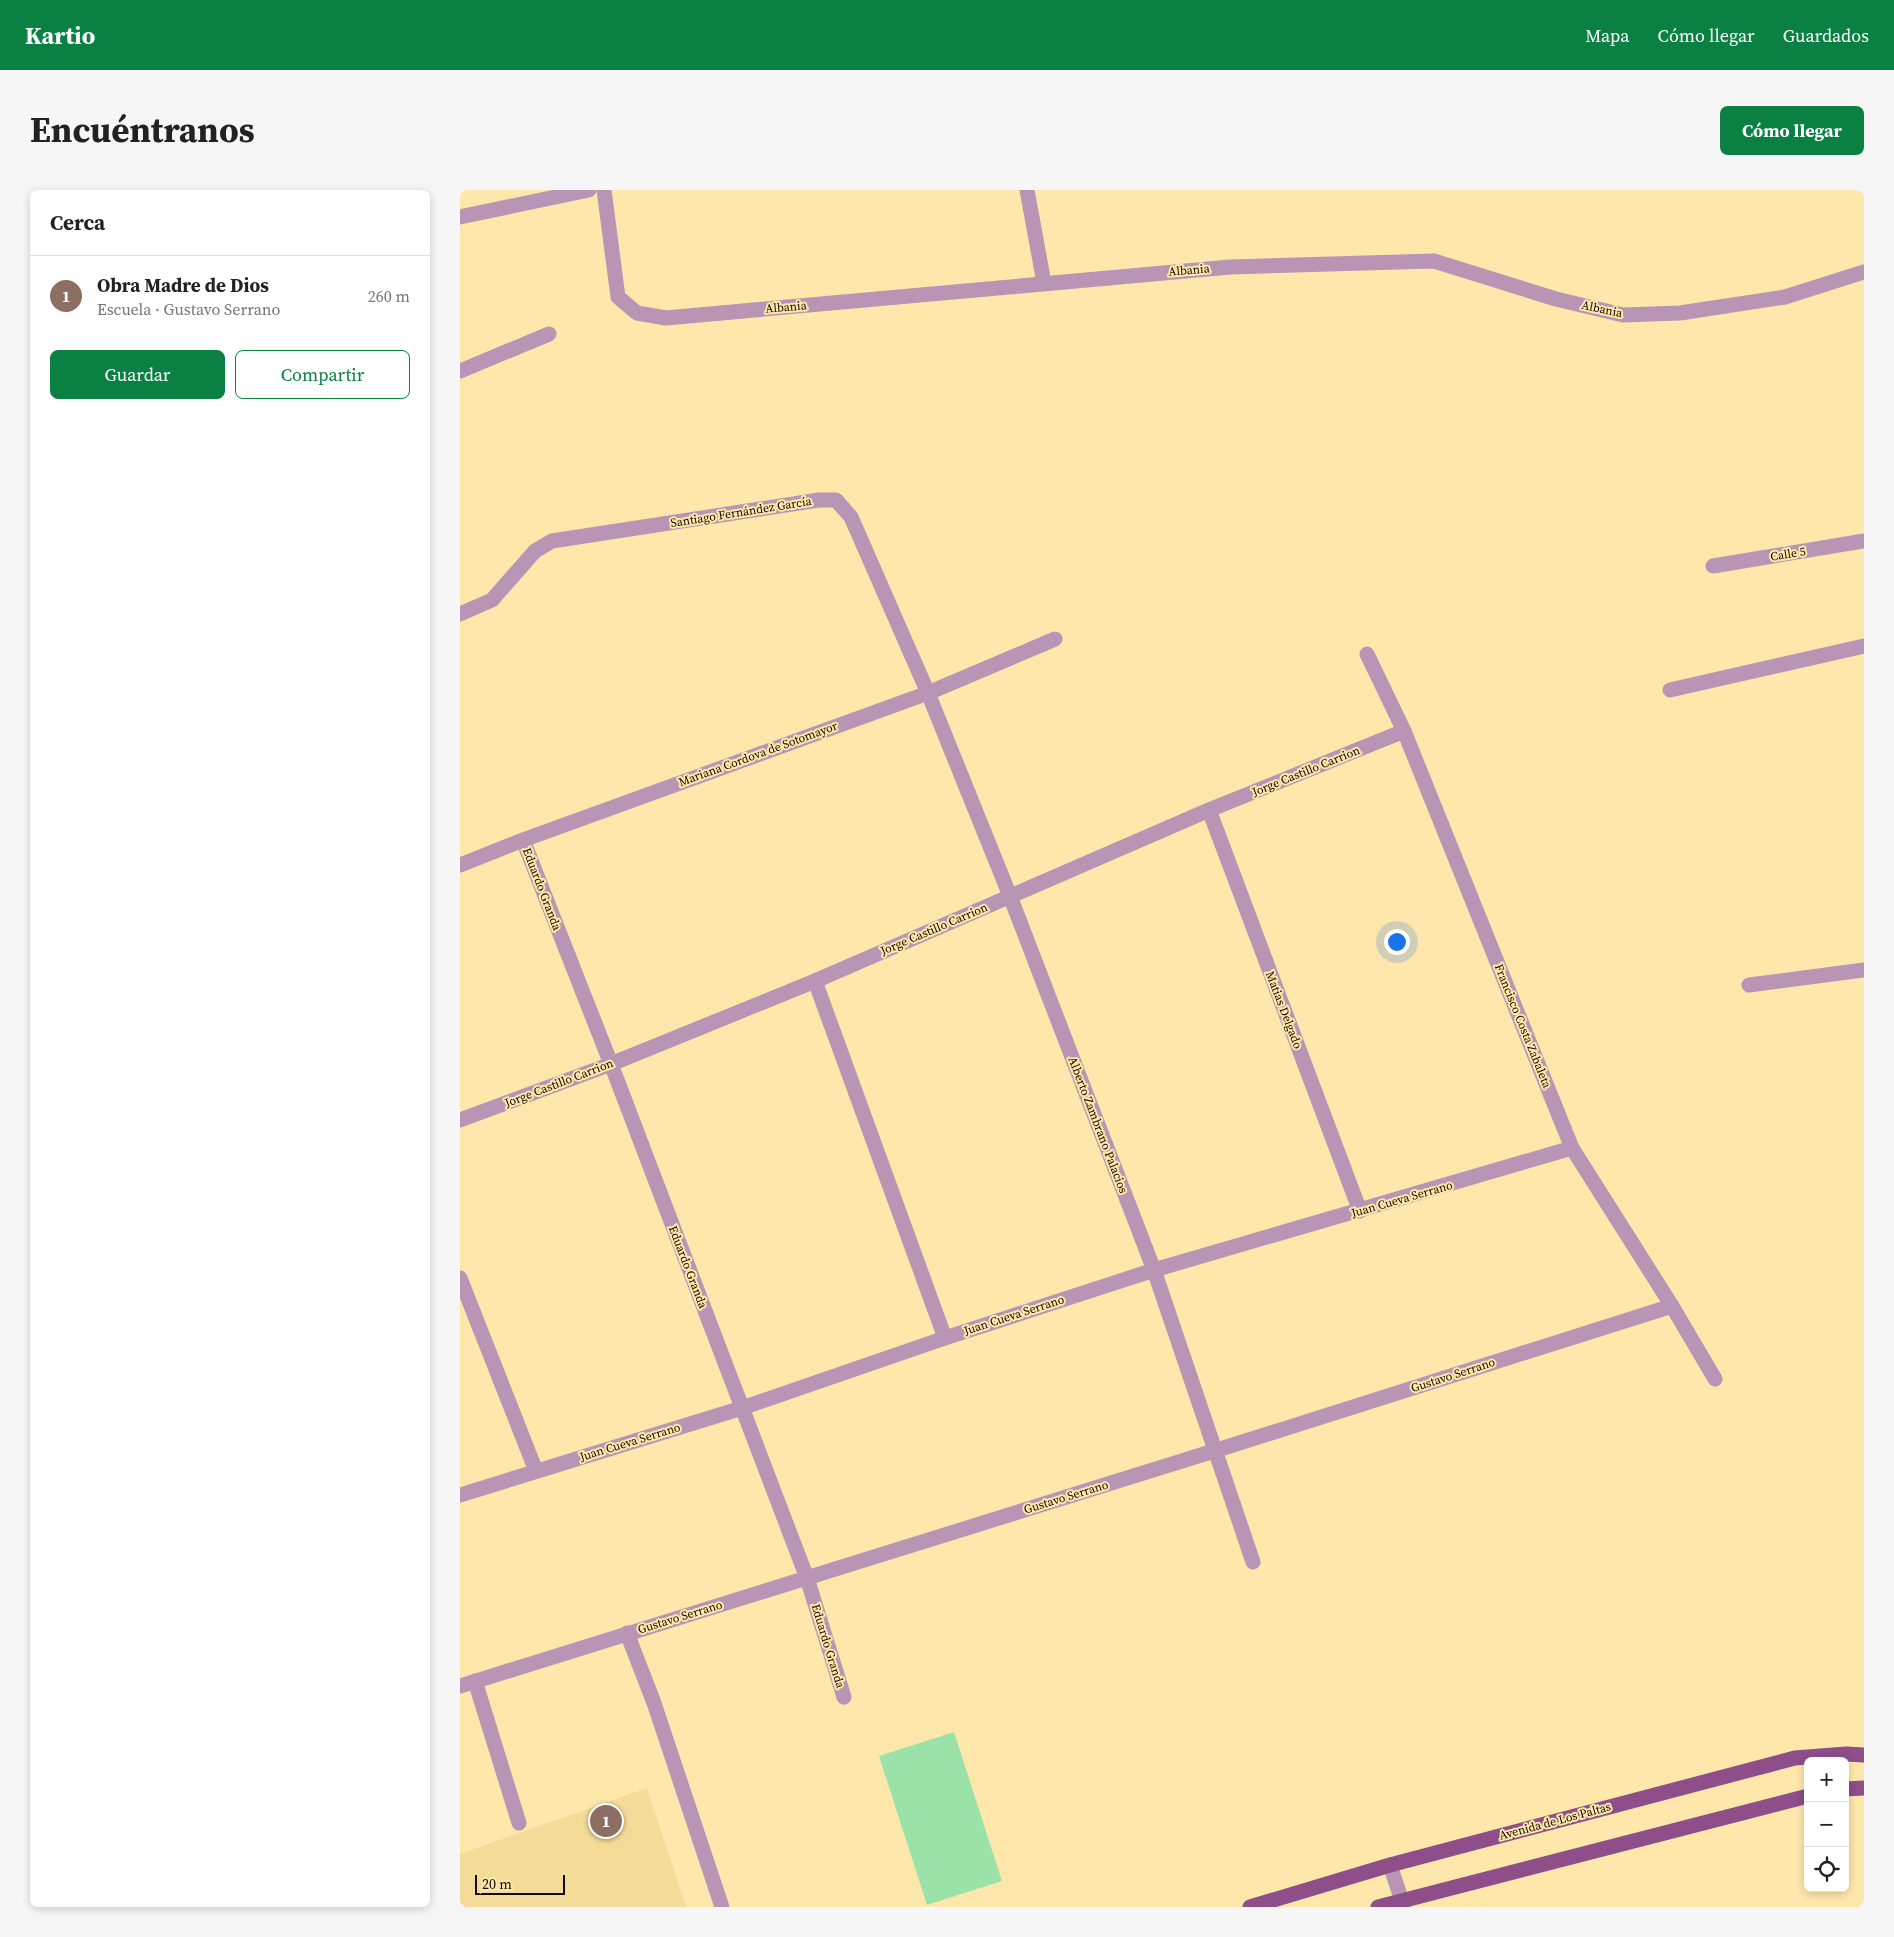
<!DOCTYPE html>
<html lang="es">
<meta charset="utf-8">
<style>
body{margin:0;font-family:"Source Serif 4",serif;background:#f6f6f6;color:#222}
.controls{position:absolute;right:15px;bottom:15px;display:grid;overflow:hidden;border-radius:8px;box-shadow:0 2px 8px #0003}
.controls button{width:45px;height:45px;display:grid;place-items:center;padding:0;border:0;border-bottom:1px solid #e0e0e0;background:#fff;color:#222;font:25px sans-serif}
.scale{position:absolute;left:15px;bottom:12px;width:90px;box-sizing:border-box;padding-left:5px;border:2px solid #120a00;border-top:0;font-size:14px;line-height:18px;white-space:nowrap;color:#120a00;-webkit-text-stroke:4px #fee7ab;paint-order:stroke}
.you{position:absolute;left:936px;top:751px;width:18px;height:18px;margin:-12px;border:4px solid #fff;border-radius:50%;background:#1a73e8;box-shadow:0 0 0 8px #1a73e833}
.badge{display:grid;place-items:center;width:32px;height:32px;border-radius:50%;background:#0b8043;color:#fff;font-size:16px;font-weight:700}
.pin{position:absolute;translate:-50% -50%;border:2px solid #fff;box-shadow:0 1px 5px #0006}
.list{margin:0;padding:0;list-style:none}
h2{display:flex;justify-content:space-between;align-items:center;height:65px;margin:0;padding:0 20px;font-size:21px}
h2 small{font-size:16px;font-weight:400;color:#767676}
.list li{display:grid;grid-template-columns:32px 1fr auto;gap:15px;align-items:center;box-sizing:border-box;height:80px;padding:0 20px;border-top:1px solid #e0e0e0}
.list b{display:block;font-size:19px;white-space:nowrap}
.list p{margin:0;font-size:16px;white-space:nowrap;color:#767676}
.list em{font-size:16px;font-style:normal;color:#767676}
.actions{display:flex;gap:10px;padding:15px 20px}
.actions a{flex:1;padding:11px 0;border:1px solid #0b8043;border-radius:8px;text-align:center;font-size:18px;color:#0b8043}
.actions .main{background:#0b8043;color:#fff}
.icon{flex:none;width:28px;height:28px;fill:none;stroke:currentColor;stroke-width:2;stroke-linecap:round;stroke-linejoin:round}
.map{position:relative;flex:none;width:1404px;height:1717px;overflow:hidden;border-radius:8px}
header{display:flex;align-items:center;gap:30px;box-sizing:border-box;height:70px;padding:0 25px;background:#0b8043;color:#fff}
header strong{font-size:24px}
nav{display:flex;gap:28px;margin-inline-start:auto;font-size:18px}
.intro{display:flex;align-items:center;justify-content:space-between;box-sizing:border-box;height:120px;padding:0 30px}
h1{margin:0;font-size:35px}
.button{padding:12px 22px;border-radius:8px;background:#0b8043;color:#fff;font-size:18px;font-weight:700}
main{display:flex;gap:30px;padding:0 30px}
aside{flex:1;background:#fff;border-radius:8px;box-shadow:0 2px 8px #0003}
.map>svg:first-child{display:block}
</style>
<header>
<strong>Kartio</strong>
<nav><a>Mapa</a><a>Cómo llegar</a><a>Guardados</a></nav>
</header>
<div class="intro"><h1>Encuéntranos</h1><a class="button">Cómo llegar</a></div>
<main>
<aside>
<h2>Cerca<small></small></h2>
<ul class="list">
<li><span class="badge" style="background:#8d6e63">1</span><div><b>Obra Madre de Dios</b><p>Escuela · Gustavo Serrano</p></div><em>260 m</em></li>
</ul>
<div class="actions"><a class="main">Guardar</a><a>Compartir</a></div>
</aside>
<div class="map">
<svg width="1404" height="1717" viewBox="0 0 1404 1717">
<rect width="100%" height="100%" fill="#fee7ab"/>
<path fill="#f4db97" d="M187,1598L226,1717H0V1664Z"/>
<path fill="#9be2a8" d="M494,1542L542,1691L467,1715L419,1566Z"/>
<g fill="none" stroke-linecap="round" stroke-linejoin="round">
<g stroke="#b995b5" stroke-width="15">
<path d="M144,0L158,107L177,123L206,128L770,77L974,71L1096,109L1163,125L1220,123L1325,107L1404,82"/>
<path d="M567,0L584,93"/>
<path d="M0,27L129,0"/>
<path d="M0,181L89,144"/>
<path d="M1253,376L1404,351"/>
<path d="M0,424L32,410L75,361L92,351L359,310H376L391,327L468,503L550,706L694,1080L793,1372"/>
<path d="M907,464L944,541L1112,958L1212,1116L1255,1189"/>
<path d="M1210,500L1404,456"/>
<path d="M749,620L900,1021"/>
<path d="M63,650L151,874L347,1388L384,1507"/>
<path d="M0,675L63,650L468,503L595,449"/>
<path d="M355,791L485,1148"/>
<path d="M1289,795L1404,780"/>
<path d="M0,930L151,874L355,791L749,620L944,541"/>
<path d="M0,1088L76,1281"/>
<path d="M0,1305L282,1218L485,1148L694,1080L1112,958"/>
<path d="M167,1443L194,1513L262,1717"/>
<path d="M15,1491L59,1633"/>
<path d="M0,1496L754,1261L1212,1116"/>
<path d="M930,1675L944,1717"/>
</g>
<g stroke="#8d4e89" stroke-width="15">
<path d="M1385,1599L1404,1598"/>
<path d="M790,1717L930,1675L1335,1568L1386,1564L1404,1565"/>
<path d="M918,1717L1348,1606"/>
</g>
</g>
<g text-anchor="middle" stroke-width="4" stroke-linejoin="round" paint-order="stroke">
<g font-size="12" fill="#120a00" stroke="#fee7ab">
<text transform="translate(729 80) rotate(-5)" y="4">Albania</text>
<text transform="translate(326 117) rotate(-5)" y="4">Albania</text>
<text transform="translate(1142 119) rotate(12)" y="4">Albania</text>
<text transform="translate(281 322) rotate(-9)" y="4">Santiago Fernández García</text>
<text transform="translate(1328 364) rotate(-9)" y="4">Calle 5</text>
<text transform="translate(298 564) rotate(-20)" y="4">Mariana Cordova de Sotomayor</text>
<text transform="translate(846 581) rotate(-22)" y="4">Jorge Castillo Carrion</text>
<text transform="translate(82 699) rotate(69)" y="4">Eduardo Granda</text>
<text transform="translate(474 739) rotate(-23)" y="4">Jorge Castillo Carrion</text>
<text transform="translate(824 820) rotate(69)" y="4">Matias Delgado</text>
<text transform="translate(1063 836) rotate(68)" y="4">Francisco Costa Zabaleta</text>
<text transform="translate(99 893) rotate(-21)" y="4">Jorge Castillo Carrion</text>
<text transform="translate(638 935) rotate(69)" y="4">Alberto Zambrano Palacios</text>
<text transform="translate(942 1009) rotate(-16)" y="4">Juan Cueva Serrano</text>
<text transform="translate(228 1077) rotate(69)" y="4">Eduardo Granda</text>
<text transform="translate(554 1125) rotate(-18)" y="4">Juan Cueva Serrano</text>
<text transform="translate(993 1185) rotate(-18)" y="4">Gustavo Serrano</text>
<text transform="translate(170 1252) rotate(-17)" y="4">Juan Cueva Serrano</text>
<text transform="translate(606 1307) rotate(-17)" y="4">Gustavo Serrano</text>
<text transform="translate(220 1427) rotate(-17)" y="4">Gustavo Serrano</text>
<text transform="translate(368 1456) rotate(73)" y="4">Eduardo Granda</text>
<text transform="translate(1095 1631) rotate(-15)" y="4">Avenida de Los Paltas</text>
</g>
</g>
</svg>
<div class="controls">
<button>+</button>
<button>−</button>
<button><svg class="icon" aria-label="locate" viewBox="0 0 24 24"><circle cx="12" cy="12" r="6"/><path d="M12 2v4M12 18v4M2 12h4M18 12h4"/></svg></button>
</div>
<div class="scale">20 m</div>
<div class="you"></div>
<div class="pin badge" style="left:146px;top:1631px;background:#8d6e63">1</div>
</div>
</main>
